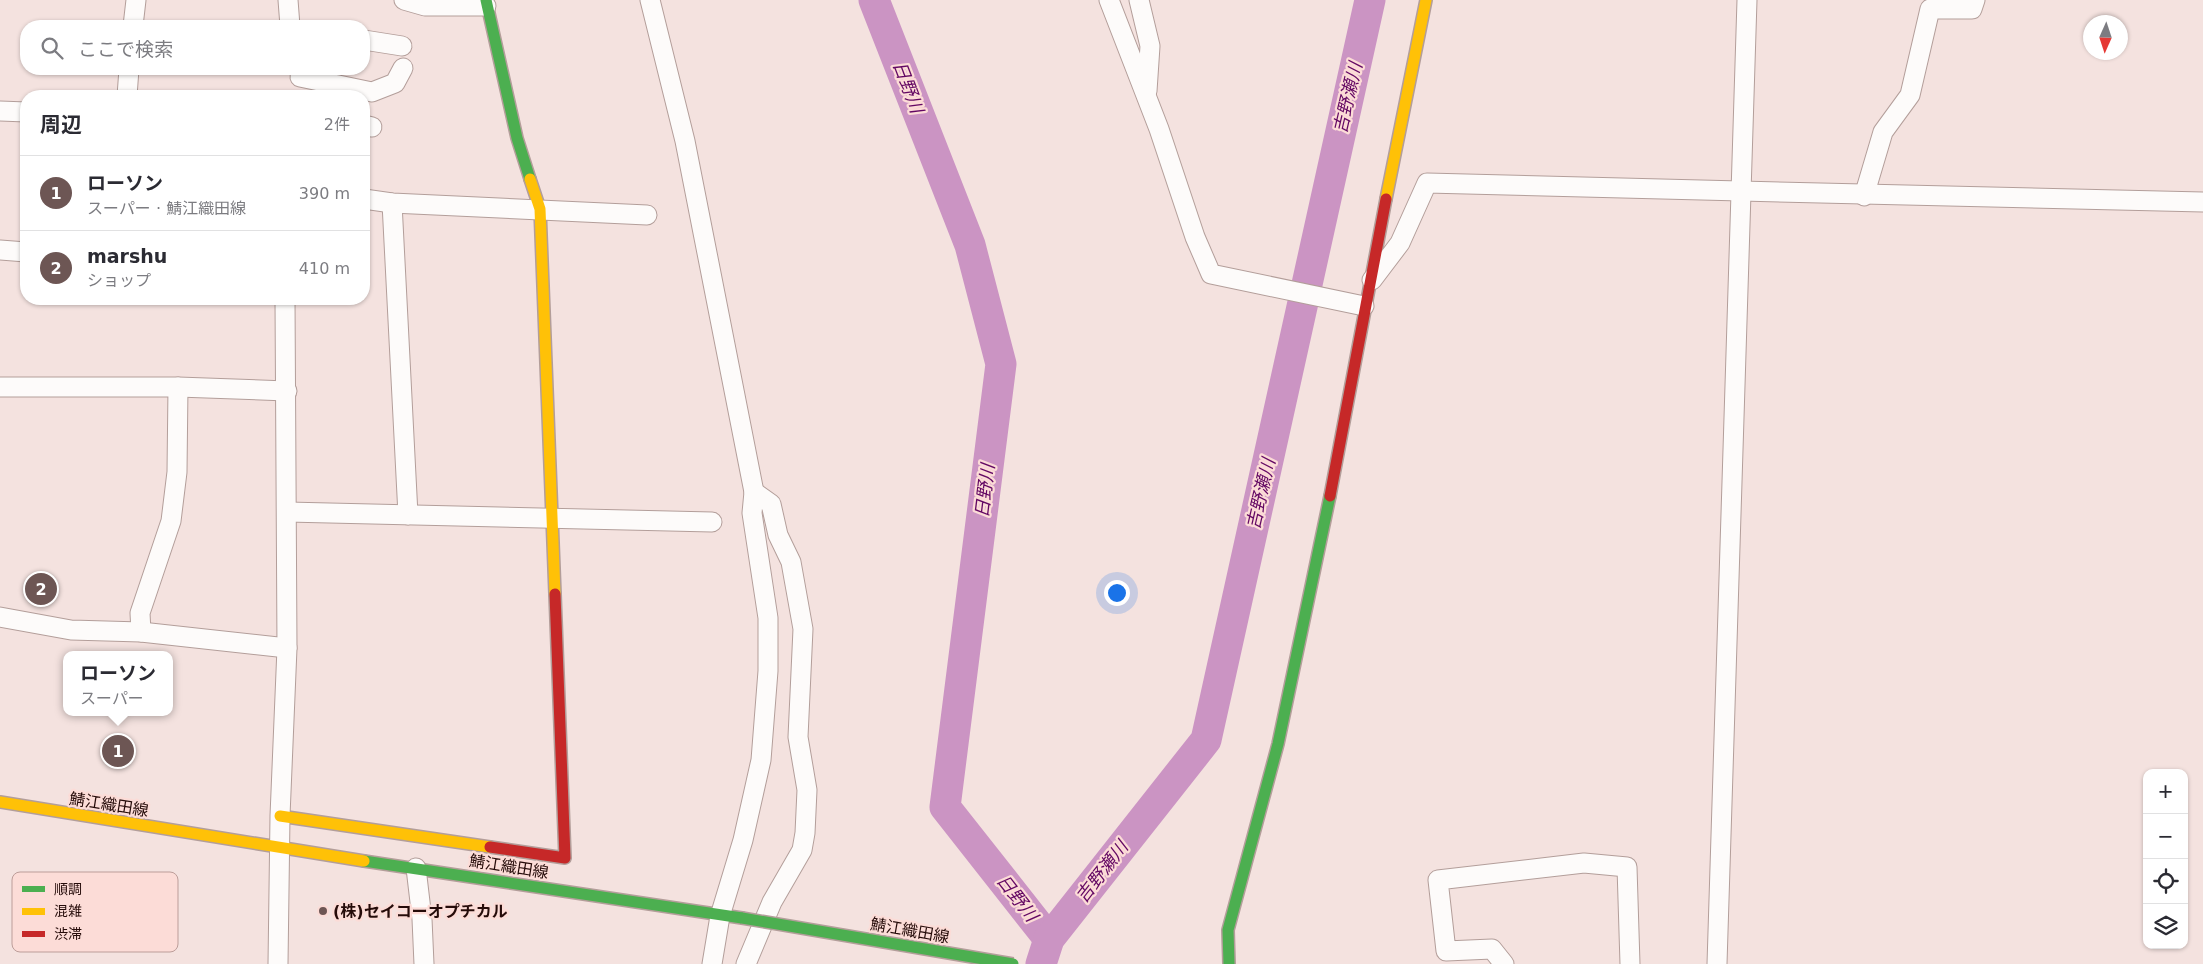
<!DOCTYPE html>
<html lang="ja">
<meta charset="utf-8">
<style>
body{margin:0;font-family:"DejaVu Sans","Noto Sans JP",sans-serif;background:#f7f7f7;color:#2b2b33}
.controls{position:absolute;right:15px;bottom:15px;display:grid;overflow:hidden;border-radius:10px;box-shadow:0 1px 4px #0004}
.controls button{width:45px;height:45px;display:grid;place-items:center;padding:0;border:0;border-bottom:1px solid #e1e1e2;background:#fff;color:#2b2b33;font:25px sans-serif}
.compass{position:absolute;left:2083px;top:15px;width:45px;height:45px;border-radius:50%;background:#fff;box-shadow:0 1px 4px #0004;rotate:183deg}
.you{position:absolute;left:1116px;top:592px;width:18px;height:18px;margin:-12px;border:4px solid #fff;border-radius:50%;background:#1a73e8;box-shadow:0 0 0 8px #1a73e833}
.badge{display:grid;place-items:center;width:32px;height:32px;border-radius:50%;background:#6d5654;color:#fff;font-size:16px;font-weight:700}
.pin{position:absolute;translate:-50% -50%;border:2px solid #fff;box-shadow:0 1px 5px #0006}
.popup{position:absolute;left:63px;top:651px;width:110px;height:65px;box-sizing:border-box;display:grid;place-content:center;border-radius:10px;background:#fff;filter:drop-shadow(0 1px 4px #0005);font-size:16px;white-space:nowrap;color:#7c7c81}
.popup b{font-size:19px;color:#2b2b33}
.popup::after{content:'';position:absolute;left:50%;top:100%;margin-left:-10px;border:10px solid transparent;border-top-color:#fff}
.list{margin:0;padding:0;list-style:none}
h2{display:flex;justify-content:space-between;align-items:center;height:65px;margin:0;padding:0 20px;font-size:21px}
h2 small{font-size:16px;font-weight:400;color:#7c7c81}
.list li{display:grid;grid-template-columns:32px 1fr auto;gap:15px;align-items:center;box-sizing:border-box;height:75px;padding:0 20px;border-top:1px solid #e1e1e2}
.list b{display:block;font-size:19px;white-space:nowrap}
.list p{margin:0;font-size:16px;white-space:nowrap;color:#7c7c81}
.list em{font-size:16px;font-style:normal;color:#7c7c81}
.icon{flex:none;width:28px;height:28px;fill:none;stroke:currentColor;stroke-width:2;stroke-linecap:round;stroke-linejoin:round}
.map{position:relative;flex:none;width:2203px;height:964px;overflow:hidden}
.search{position:absolute;background:#fff;box-shadow:0 1px 4px #0004;left:20px;top:20px;width:350px;height:55px;display:flex;align-items:center;gap:12px;box-sizing:border-box;padding:0 18px;border-radius:20px;color:#7c7c81;font-size:19px}
.panel{position:absolute;background:#fff;box-shadow:0 1px 4px #0004;left:20px;top:90px;width:350px;height:215px;border-radius:20px}
.map>svg:first-child{display:block}
</style>
<div class="map">
<svg width="2203" height="964" viewBox="0 0 2203 964">
<rect width="100%" height="100%" fill="#f4e2df"/>
<g fill="none" stroke-linecap="round" stroke-linejoin="round">
<g stroke="#cb94c3" stroke-width="31">
<path d="M874,0L970,245L1001,364L945,807L1049,939"/>
<path d="M1041,964L1049,939L1206,740L1370,0"/>
</g>
<g stroke="#b39e9a" stroke-width="21">
<g id="street">
<path d="M288,0L290,26"/>
<path d="M404,0L425,6H486"/>
<path d="M650,0L685,141L754,492L752,513L768,618V671L761,760L743,840L720,916L712,964"/>
<path d="M1109,0L1159,129L1195,237L1211,274L1364,306"/>
<path d="M1139,0L1150,46L1147,91"/>
<path d="M133,26L136,0"/>
<path d="M364,40L402,46"/>
<path d="M300,77L372,92L395,83L403,68"/>
<path d="M127,96L129,69"/>
<path d="M0,111L26,112"/>
<path d="M364,125L372,127"/>
<path d="M1864,196L1883,132L1910,95L1930,9H1972L1975,0"/>
<path d="M364,199L392,203L647,215"/>
<path d="M392,203L408,515"/>
<path d="M0,250L26,252"/>
<path d="M1372,280L1400,243L1427,183C1686,189 1944,197 2203,202"/>
<path d="M0,387H178L287,391"/>
<path d="M287,512L712,522"/>
<path d="M0,617L71,630L141,632L287,648"/>
<path d="M141,632L140,613L171,521L177,472L178,387"/>
<path d="M416,868L422,919L424,964"/>
<path d="M278,964L280,816L287,648L285,299"/>
<path d="M746,964L772,902L802,850L805,833L807,790L798,737L803,629L791,562L778,535L771,504L754,492"/>
<path d="M1504,964L1492,949L1446,951L1438,880L1584,863L1627,867L1630,964"/>
<path d="M1717,964C1724,643 1740,321 1747,0"/>
</g>
</g>
<g stroke="#b39e9a" stroke-width="14">
<g id="fast">
<path d="M486,0L517,138L530,179"/>
<path d="M364,861L742,918"/>
<path d="M1229,964L1228,930L1278,744L1330,496"/>
</g>
</g>
<g stroke="#b39e9a" stroke-width="14">
<g id="slow">
<path d="M530,179L540,209L555,594"/>
<path d="M1386,199L1426,0"/>
<path d="M0,802L364,861"/>
<path d="M280,816L490,847"/>
</g>
</g>
<g stroke="#b39e9a" stroke-width="14">
<g id="jam">
<path d="M1330,496L1386,199"/>
<path d="M490,847L565,858L555,594"/>
</g>
</g>
<use href="#street" stroke="#fdfbfa" stroke-width="19"/>
<use href="#fast" stroke="#4caf50" stroke-width="11"/>
<use href="#slow" stroke="#ffc107" stroke-width="11"/>
<use href="#jam" stroke="#c62828" stroke-width="11"/>
<g stroke="#b39e9a" stroke-width="14" stroke-linecap="butt">
<path id="fast-bridge" d="M742,918L1013,964"/>
</g>
<use href="#fast-bridge" stroke="#4caf50" stroke-width="11"/>
</g>
<circle fill="#6d5654" stroke="#fcdcd7" stroke-width="2" cx="323" cy="911" r="5"/>
<g text-anchor="middle" stroke-width="4.5" stroke-linejoin="round" paint-order="stroke">
<g font-size="16" fill="#250b09" stroke="#fcdcd7">
<text transform="translate(109 804) rotate(9)" y="6">鯖江織田線</text>
<text transform="translate(509 866) rotate(9)" y="6">鯖江織田線</text>
<text transform="translate(910 930) rotate(10)" y="6">鯖江織田線</text>
</g>
<g font-size="16" font-weight="bold" fill="#250b09" stroke="#fcdcd7" text-anchor="start">
<text x="333" y="917">(株)セイコーオプチカル</text>
</g>
<g font-size="18" font-style="italic" fill="#630763" stroke="#fcdcd7">
<text transform="translate(908 87) rotate(69)" y="6">日野川</text>
<text transform="translate(1348 98) rotate(-77)" y="6">吉野瀬川</text>
<text transform="translate(985 491) rotate(-83)" y="6">日野川</text>
<text transform="translate(1261 494) rotate(-77)" y="6">吉野瀬川</text>
<text transform="translate(1102 872) rotate(-52)" y="6">吉野瀬川</text>
<text transform="translate(1017 898) rotate(52)" y="6">日野川</text>
</g>
</g>
<rect x="12" y="872" width="166" height="80" rx="8" fill="#fcdcd7" stroke="#bc9d99" stroke-width="1"/>
<rect x="22" y="886" width="23" height="6" fill="#4caf50"/>
<rect x="22" y="908" width="23" height="7" fill="#ffc107"/>
<rect x="22" y="931" width="23" height="6" fill="#c62828"/>
<g font-size="14" fill="#250b09">
<text x="54" y="894">順調</text>
<text x="54" y="916">混雑</text>
<text x="54" y="939">渋滞</text>
</g>
</svg>
<div class="controls">
<button>+</button>
<button>−</button>
<button><svg class="icon" aria-label="locate" viewBox="0 0 24 24"><circle cx="12" cy="12" r="6"/><path d="M12 2v4M12 18v4M2 12h4M18 12h4"/></svg></button>
<button><svg class="icon" aria-label="layers" viewBox="0 0 24 24"><path d="M12 4l9 5-9 5-9-5zM3 14l9 5 9-5"/></svg></button>
</div>
<svg class="compass" viewBox="-18 -18 36 36"><path d="M0-13l5 13h-10z" fill="#e53935"/><path d="M0 13l5-13h-10z" fill="#7c7c81"/></svg>
<div class="you"></div>
<div class="pin badge" style="left:118px;top:751px">1</div>
<div class="popup"><b>ローソン</b>スーパー</div>
<div class="pin badge" style="left:41px;top:589px">2</div>
<div class="search"><svg class="icon" aria-label="search" viewBox="0 0 24 24"><circle cx="10" cy="10" r="6"/><path d="M15 15l6 6"/></svg>ここで検索</div>
<section class="panel">
<h2>周辺<small>2件</small></h2>
<ul class="list">
<li><span class="badge">1</span><div><b>ローソン</b><p>スーパー · 鯖江織田線</p></div><em>390 m</em></li>
<li><span class="badge">2</span><div><b>marshu</b><p>ショップ</p></div><em>410 m</em></li>
</ul>
</section>
</div>
